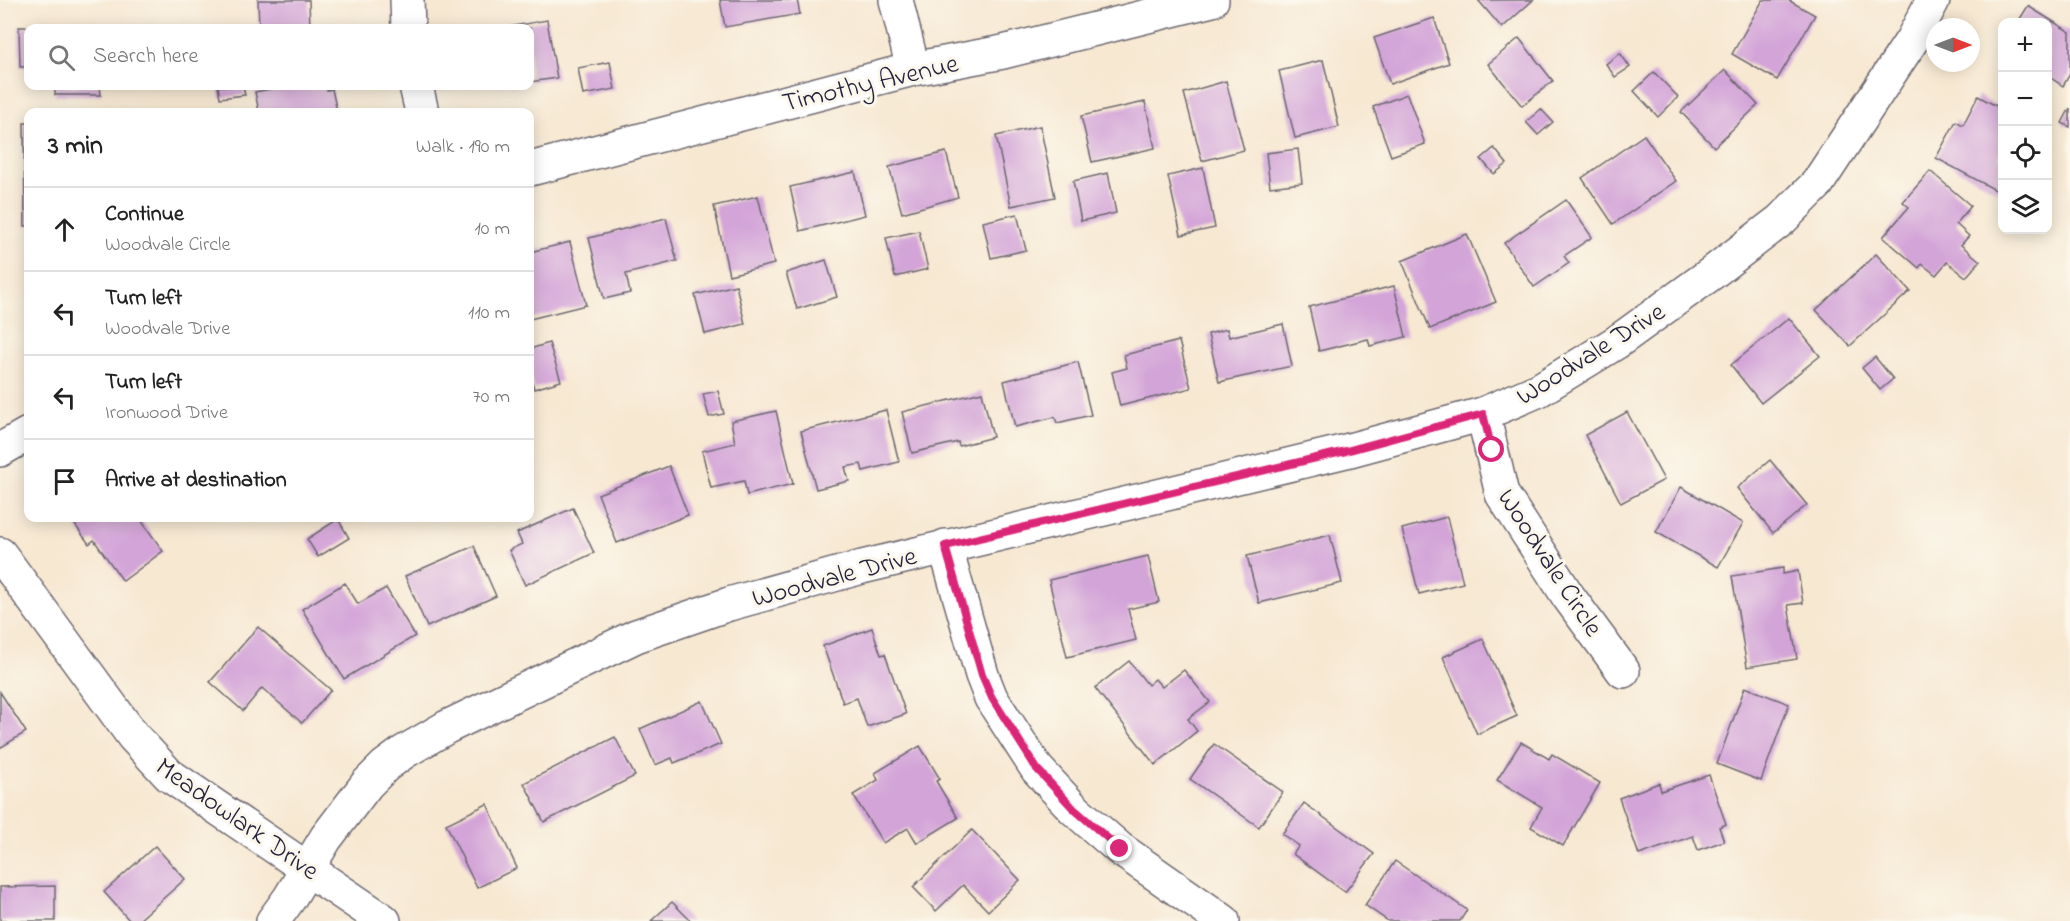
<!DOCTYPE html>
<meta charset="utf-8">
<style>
body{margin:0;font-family:"Indie Flower",sans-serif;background:#f2f2f2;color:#222}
.controls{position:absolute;right:18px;top:18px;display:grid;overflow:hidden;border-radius:12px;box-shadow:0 3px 15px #0003}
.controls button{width:54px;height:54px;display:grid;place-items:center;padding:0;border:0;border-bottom:2px solid #e0e0e0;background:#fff;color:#222;font:30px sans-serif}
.compass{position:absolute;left:1926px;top:18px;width:54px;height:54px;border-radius:50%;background:#fff;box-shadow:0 3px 15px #0003;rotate:90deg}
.stop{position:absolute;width:18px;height:18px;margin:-14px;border:4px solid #db2777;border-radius:50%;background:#fff}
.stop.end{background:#db2777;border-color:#fff;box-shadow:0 2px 6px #0008}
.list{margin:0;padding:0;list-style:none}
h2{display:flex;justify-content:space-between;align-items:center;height:78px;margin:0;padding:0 24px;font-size:26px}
h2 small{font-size:20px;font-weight:400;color:#767676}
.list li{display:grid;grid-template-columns:39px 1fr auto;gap:18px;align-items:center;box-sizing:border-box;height:84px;padding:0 24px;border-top:2px solid #e0e0e0}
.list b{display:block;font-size:22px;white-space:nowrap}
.list p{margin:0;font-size:20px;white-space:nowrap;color:#767676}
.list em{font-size:20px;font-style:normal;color:#767676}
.icon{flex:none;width:33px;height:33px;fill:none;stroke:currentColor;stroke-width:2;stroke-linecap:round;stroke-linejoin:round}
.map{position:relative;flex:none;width:2070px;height:921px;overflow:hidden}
.search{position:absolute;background:#fff;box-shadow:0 3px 15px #0003;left:24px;top:24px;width:510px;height:66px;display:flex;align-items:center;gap:15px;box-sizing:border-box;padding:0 21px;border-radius:12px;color:#767676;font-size:22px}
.panel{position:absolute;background:#fff;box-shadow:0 3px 15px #0003;left:24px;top:108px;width:510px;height:414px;border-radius:12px}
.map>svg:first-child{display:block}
</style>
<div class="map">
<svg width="2070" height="921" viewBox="0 0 2070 921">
<rect width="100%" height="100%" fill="#fbf7ec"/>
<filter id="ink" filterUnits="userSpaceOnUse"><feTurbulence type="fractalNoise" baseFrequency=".0167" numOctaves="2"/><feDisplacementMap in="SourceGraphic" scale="12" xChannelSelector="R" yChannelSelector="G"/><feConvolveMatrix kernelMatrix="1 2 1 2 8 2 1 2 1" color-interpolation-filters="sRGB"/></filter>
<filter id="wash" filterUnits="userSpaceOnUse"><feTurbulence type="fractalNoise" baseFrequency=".008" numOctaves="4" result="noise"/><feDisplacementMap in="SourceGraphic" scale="24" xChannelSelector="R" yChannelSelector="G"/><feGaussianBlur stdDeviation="1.35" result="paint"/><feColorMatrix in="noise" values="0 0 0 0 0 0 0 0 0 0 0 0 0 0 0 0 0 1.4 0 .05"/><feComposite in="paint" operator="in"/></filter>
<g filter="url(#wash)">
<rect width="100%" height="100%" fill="#f7e8d2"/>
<g id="blocks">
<g fill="#d3a4d8">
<path d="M258,0H309L310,28H259Z"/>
<path d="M720,0H797L800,14L725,27Z"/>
<path d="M1478,0H1533L1502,28Z"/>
<path d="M1763,0H1788L1815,15L1777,80L1732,54Z"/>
<path d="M2028,6L2070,32V74L2063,86L2048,76V22H2018Z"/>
<path d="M1434,18L1449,63L1390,84L1374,38Z"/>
<path d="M547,20L557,78L530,82V28L508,27Z"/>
<path d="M19,27H28V67H20Z"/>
<path d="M1519,38L1553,81L1522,106L1488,64Z"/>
<path d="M1620,53L1630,67L1615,77L1606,64Z"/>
<path d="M1323,60L1339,127L1295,138L1279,71Z"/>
<path d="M610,62L615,89L583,95L578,68Z"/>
<path d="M1725,70L1758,105L1714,147L1681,112Z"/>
<path d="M1654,72L1678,97L1658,117L1634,91Z"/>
<path d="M1226,81L1244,150L1202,161L1184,93Z"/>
<path d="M55,86H100L101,95H55Z"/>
<path d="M218,86H243L245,95L220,98Z"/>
<path d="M285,86H326L327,90L332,89L337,112H259L255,92Z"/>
<path d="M1407,94L1425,144L1391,156L1373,107Z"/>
<path d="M1978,96L2002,109V150L1999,158L2002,160V185L1999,192L1936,158L1956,121L1963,125Z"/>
<path d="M1145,102L1155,148L1092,162L1081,116Z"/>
<path d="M2070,108V127L2062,123Z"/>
<path d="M1541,109L1553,122L1538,135L1526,122Z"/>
<path d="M24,123H28V226H25Z"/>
<path d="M1040,126L1055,197L1011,206L996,136Z"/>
<path d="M1644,135L1676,181L1613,224L1582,178Z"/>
<path d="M1494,148L1507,164L1494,174L1481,159Z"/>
<path d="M1298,149L1302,183L1270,187L1266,153Z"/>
<path d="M946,152L958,197L902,213L889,167Z"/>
<path d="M1203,168L1215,228L1181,235L1168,176Z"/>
<path d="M1930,171L1971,206L1956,224L1969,236L1961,245L1980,261L1966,277L1947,262L1936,275L1922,264L1919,268L1883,237L1909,207L1903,202Z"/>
<path d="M855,172L865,215L800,231L790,187Z"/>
<path d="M1108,173L1116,213L1081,221L1073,181Z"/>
<path d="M758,196L774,264L729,275L714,206Z"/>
<path d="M1566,200L1592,237L1564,256L1569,263L1534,287L1504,243Z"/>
<path d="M1017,214L1026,250L991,258L983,222Z"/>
<path d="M666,218L677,261L626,274L630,293L604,299L589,238Z"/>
<path d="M919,231L928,269L895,277L886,238Z"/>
<path d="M1467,234L1496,302L1430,329L1402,261Z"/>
<path d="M570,242L586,305L530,319V252Z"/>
<path d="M1876,254L1910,291L1850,346L1816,310Z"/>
<path d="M826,260L837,297L797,309L786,273Z"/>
<path d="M736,285L745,324L705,334L695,295Z"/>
<path d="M1394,286L1406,337L1370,346L1368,339L1319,351L1309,307Z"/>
<path d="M1789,318L1820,356L1761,403L1731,365Z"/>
<path d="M1283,324L1292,366L1219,382L1208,334L1227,329L1229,337Z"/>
<path d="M1179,341L1191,388L1120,406L1112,372L1127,368L1124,355Z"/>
<path d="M549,343L561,381L534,389L530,374V349Z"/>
<path d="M1875,357L1893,379L1880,390L1862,368Z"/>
<path d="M1078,362L1091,415L1057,423L1055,417L1015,427L1004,381Z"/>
<path d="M718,391L724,414L709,417L703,394Z"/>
<path d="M982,392L993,437L959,446L958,442L912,453L902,412Z"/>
<path d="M886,410L899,462L863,471L861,464L845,467L849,481L816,489L801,431Z"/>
<path d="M776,411L793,484L747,495L744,481L711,488L702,451L735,443L731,421Z"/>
<path d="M1627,412L1664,480L1621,503L1585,435Z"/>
<path d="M1770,460L1807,505L1773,533L1737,488Z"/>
<path d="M669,466L688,515L617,543L598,494Z"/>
<path d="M1681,487L1743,523L1718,567L1656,532Z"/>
<path d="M573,508L594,553L525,585L509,550L522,544L517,533Z"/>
<path d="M1447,517L1463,583L1419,594L1402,529Z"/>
<path d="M70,518H144L141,520L163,551L123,581L94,540L89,544Z"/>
<path d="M338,519L349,538L318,557L307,539Z"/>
<path d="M1330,535L1342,583L1259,603L1247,556Z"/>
<path d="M474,546L496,596L427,627L405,576Z"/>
<path d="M1148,556L1159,602L1128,609L1136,640L1067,657L1049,580Z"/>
<path d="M1783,568V574L1798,571L1803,603L1788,605L1797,659L1747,667L1732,576Z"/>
<path d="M345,583L358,604L386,588L415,636L344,679L302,609Z"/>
<path d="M258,627L331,690L302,723L262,688L243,711L210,682Z"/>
<path d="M872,628L881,655L885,654L906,714L867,727L857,698L843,703L823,646Z"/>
<path d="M1483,639L1517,716L1477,734L1443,657Z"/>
<path d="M1129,661L1148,685L1155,679L1162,687L1184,670L1210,702L1188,719L1197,731L1155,765L1095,688Z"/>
<path d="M1745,687L1789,704L1761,781L1717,764Z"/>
<path d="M0,692L26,732L0,748Z"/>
<path d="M702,701L721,744L674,763L672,758L655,765L640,729Z"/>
<path d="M615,737L635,776L544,822L524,783Z"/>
<path d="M1521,742L1549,759L1552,754L1600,783L1563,846L1531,827L1542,807L1497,780Z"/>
<path d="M1214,744L1283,792L1259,827L1190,779Z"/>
<path d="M920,746L940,779L936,781L958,818L917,843L908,828L883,843L853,795L878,780L875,773Z"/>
<path d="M1709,775L1726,824L1719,827L1724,841L1698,850L1693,836L1639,855L1619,798L1659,783L1661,791Z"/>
<path d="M1304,803L1374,854L1345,892L1293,854L1299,846L1282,834Z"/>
<path d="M487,804L517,868L477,888L446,824Z"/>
<path d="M972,830L1020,880L988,911L963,885L936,911L913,887Z"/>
<path d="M155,846L185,879L138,921H130L104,892Z"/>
<path d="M1395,861L1467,910L1460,921H1388L1365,905Z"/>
<path d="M55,886V921H0V887Z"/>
<path d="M672,902L691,921H651Z"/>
</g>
</g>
</g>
<g filter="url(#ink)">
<use href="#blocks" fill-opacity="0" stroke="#6d6770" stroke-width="1.5"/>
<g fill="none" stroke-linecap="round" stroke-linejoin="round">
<g stroke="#6d6770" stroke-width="36">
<g id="minor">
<path d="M407,0L408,28"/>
<path d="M896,0L913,69"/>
<path d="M416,86L422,112"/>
<path d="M530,169L913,69L1003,52L1212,0"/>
<path d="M1483,414L1502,494L1568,596L1623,671"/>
<path d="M0,450L28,434"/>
<path d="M945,546L982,675L991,698L1037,769L1074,809L1120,849L1223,921"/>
<path d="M0,554L133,736L169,775L384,921"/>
<path d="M273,921L289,899L326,838L367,784L385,766L404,752L447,727L636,636L729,604L862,567L1346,451L1483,414L1539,390L1617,342L1712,273L1781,220L1817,184L1912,40L1933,0"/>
</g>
</g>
<use href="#minor" stroke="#fff" stroke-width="33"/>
</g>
</g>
<g fill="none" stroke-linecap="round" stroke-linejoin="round" filter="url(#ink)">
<path stroke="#db2777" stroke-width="8" d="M1120,849L1074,809L1037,769L992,698L982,675L945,546L1346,451L1483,414L1492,450"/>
</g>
<g text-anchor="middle" stroke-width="6" stroke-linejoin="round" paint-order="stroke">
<g font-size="27" fill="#22223b" stroke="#fbf7ec">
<text transform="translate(870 82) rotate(-13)" y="9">Timothy Avenue</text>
<text transform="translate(1590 353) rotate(-32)" y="9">Woodvale Drive</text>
<text transform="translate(1551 562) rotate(57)" y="9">Woodvale Circle</text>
<text transform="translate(834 576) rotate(-15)" y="9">Woodvale Drive</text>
<text transform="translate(238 818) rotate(35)" y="9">Meadowlark Drive</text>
</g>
</g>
</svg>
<div class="controls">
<button>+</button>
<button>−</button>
<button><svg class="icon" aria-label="locate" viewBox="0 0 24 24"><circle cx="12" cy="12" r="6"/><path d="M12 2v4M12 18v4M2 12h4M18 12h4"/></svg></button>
<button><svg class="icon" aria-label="layers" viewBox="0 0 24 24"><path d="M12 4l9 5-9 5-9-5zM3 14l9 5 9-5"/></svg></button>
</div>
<svg class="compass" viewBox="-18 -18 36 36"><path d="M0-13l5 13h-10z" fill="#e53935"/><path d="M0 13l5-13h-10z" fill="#767676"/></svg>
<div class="stop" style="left:1492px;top:450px"></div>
<div class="stop end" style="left:1120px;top:849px"></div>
<div class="search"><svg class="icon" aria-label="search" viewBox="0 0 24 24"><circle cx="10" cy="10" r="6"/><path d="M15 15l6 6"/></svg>Search here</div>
<section class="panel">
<h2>3 min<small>Walk · 190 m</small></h2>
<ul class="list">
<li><svg class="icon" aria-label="ahead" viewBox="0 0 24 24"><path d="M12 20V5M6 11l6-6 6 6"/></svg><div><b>Continue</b><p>Woodvale Circle</p></div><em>10 m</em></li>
<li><svg class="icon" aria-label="left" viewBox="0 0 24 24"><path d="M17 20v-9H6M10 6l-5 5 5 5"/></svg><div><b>Turn left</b><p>Woodvale Drive</p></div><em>110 m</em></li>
<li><svg class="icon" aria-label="left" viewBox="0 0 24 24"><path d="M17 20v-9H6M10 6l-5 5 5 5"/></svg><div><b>Turn left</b><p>Ironwood Drive</p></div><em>70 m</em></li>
<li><svg class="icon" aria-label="arrive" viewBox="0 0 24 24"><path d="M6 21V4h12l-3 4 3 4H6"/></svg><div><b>Arrive at destination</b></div></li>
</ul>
</section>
</div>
